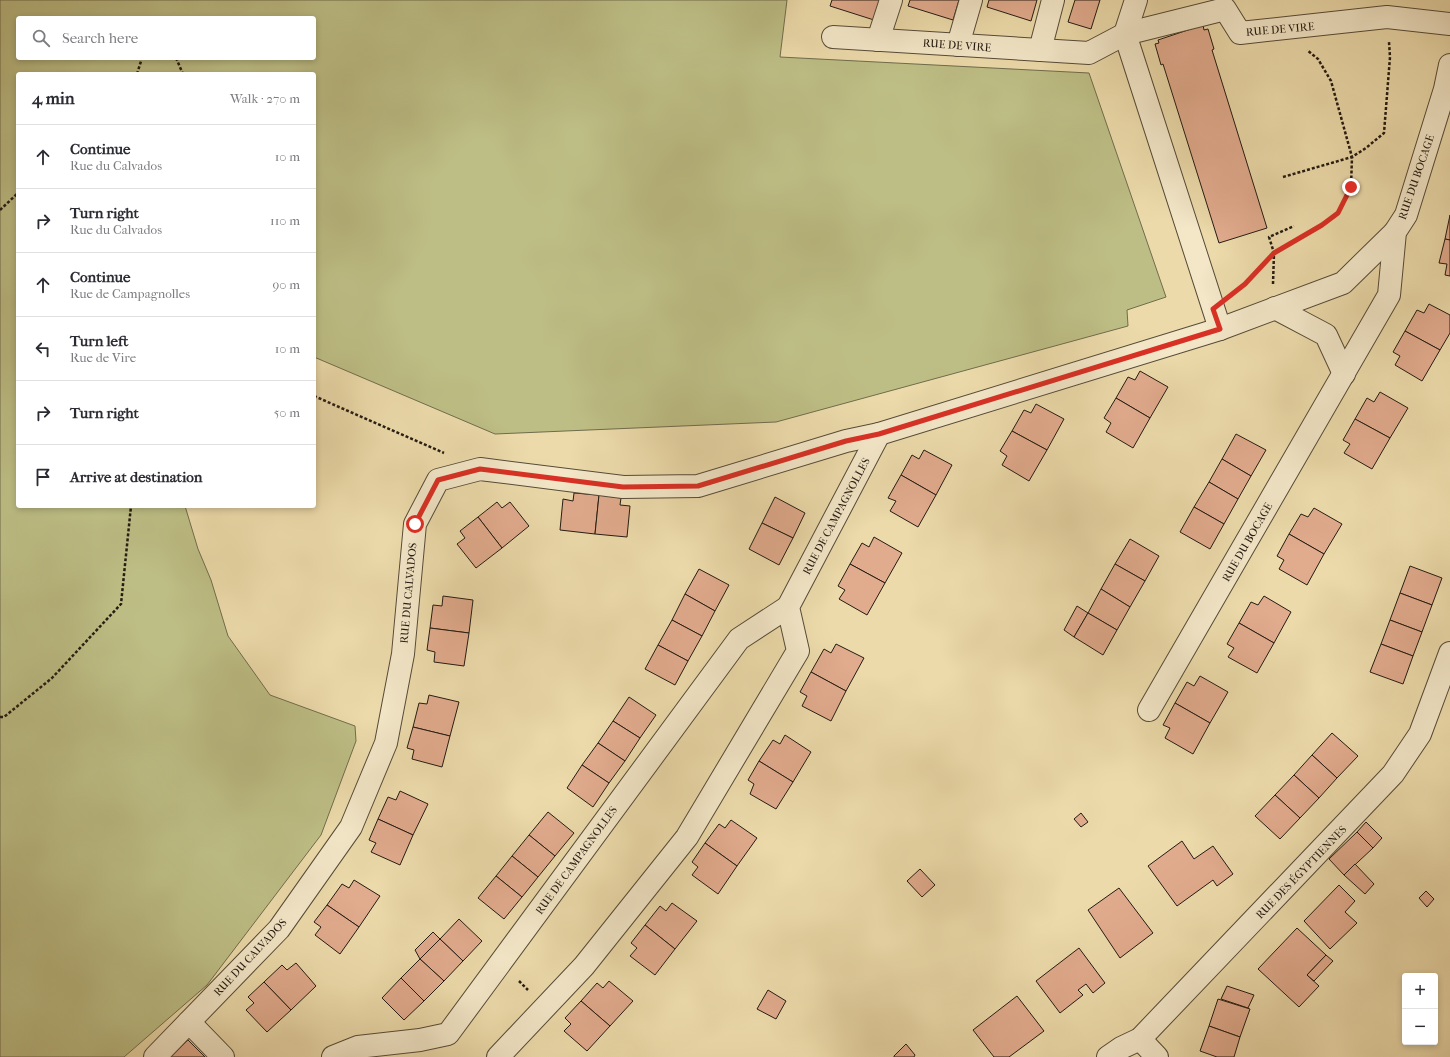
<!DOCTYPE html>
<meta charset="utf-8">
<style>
body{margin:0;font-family:"IM FELL French Canon",serif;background:#f2f2f3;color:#2b2b33}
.controls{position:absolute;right:12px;bottom:12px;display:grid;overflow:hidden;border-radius:4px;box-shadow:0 2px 6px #0003}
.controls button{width:36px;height:36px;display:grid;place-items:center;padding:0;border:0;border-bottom:1px solid #e1e1e2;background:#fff;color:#2b2b33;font:20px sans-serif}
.stop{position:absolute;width:12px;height:12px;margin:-9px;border:3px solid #d93025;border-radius:50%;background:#fff}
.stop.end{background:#d93025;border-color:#fff;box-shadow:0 1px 4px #0008}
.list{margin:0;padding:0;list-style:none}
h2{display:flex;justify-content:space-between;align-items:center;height:52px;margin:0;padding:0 16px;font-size:17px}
h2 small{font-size:13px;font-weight:400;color:#7c7c81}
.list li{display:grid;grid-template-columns:26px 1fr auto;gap:12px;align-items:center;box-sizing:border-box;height:64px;padding:0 16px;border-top:1px solid #e1e1e2}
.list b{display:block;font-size:15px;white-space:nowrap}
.list p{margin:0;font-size:13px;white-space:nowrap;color:#7c7c81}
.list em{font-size:13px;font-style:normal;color:#7c7c81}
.icon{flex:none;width:22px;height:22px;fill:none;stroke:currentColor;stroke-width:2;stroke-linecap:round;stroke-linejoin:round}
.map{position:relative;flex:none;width:1450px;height:1057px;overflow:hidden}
.search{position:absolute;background:#fff;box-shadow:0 2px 6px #0003;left:16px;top:16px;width:300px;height:44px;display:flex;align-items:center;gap:10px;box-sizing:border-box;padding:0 14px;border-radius:4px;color:#7c7c81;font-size:15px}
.panel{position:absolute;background:#fff;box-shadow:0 2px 6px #0003;left:16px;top:72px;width:300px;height:436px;border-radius:4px}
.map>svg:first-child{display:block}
</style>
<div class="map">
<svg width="1450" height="1057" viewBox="0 0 1450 1057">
<rect width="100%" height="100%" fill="#ecdaaa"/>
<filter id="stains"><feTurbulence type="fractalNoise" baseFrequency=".005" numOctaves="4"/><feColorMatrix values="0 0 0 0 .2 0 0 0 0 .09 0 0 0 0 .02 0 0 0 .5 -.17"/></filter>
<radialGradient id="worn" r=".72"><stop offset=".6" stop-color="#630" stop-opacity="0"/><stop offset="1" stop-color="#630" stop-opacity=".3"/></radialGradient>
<path fill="#bdbe85" stroke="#706c4c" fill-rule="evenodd" d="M0,0H787L780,57L1089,73L1166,297L1127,310L1128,326L776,422L495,434L314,357V74H18V506H185L198,549L211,580L228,636L270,695L355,726L356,741L321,835L207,985L124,1057H0ZM18,18H314V58H18Z"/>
<g fill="#e1ab8d" stroke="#241b12">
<path d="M832,0H880L874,20L830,6Z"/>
<path d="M910,0H959L953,20L908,6Z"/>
<path d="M989,0H1037L1031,21L987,7Z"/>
<path d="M1075,0H1100L1091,29L1068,22Z"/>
<path d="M1203,25L1204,30L1208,29L1214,49L1212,50L1267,228L1219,243L1163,64L1161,65L1155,44L1159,43L1158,40Z"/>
<path d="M1450,215V240L1445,239Z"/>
<path d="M1445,239L1450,240V276L1445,275L1447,264L1439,263Z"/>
<path d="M1429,304L1450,315V333L1440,350L1405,331L1417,310L1424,313Z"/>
<path d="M1405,331L1440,350L1422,381L1395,365L1400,356L1393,352Z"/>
<path d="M1140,371L1168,387L1150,418L1116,398L1128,377L1135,380Z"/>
<path d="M1380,392L1408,408L1390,438L1355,419L1367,398L1374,402Z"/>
<path d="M1116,398L1150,418L1133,448L1106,432L1111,423L1104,418Z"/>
<path d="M1036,404L1064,419L1047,450L1012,431L1024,410L1031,413Z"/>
<path d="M1355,419L1390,438L1372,469L1344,453L1350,444L1343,440Z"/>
<path d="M1012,431L1047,450L1029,481L1002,465L1007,456L1000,451Z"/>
<path d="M1236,434L1266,450L1251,476L1222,459Z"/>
<path d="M924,450L952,465L936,495L901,475L912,455L919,459Z"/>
<path d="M1222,459L1251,476L1238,499L1209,482Z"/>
<path d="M901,475L936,495L918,527L890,511L896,501L888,498Z"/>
<path d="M1209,482L1238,499L1224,524L1194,507Z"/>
<path d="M574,493L599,495L595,534L560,530L563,499L573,501Z"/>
<path d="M599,495L621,498L620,505L630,506L627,537L595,534Z"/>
<path d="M775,497L805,513L793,538L762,523Z"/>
<path d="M497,502L502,508L510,502L529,526L502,548L478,517Z"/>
<path d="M1194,507L1224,524L1210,549L1180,532Z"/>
<path d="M1314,508L1342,524L1324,554L1289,534L1301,514L1308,517Z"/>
<path d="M478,517L502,548L476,568L457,544L465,538L460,531Z"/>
<path d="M762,523L793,538L779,565L749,549Z"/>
<path d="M1289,534L1324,554L1307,585L1279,569L1284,560L1277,556Z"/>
<path d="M874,537L902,553L885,583L850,564L862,543L869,547Z"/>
<path d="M1130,539L1159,556L1145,581L1115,564Z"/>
<path d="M850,564L885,583L867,615L839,599L845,590L838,586Z"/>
<path d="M1115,564L1145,581L1130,607L1101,589Z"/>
<path d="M1410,566L1442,578L1432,605L1400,593Z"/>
<path d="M699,569L729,585L715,611L685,594Z"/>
<path d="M1101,589L1130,607L1117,630L1088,613Z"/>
<path d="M1400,593L1432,605L1422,632L1390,620Z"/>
<path d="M685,594L715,611L702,636L672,620Z"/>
<path d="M443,596L473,600L469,633L430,628L433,605L442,606Z"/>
<path d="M1264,596L1291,612L1274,643L1239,623L1251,602L1258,605Z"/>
<path d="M1077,606L1088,613L1074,637L1064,630Z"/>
<path d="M1088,613L1117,630L1103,655L1074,637Z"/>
<path d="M672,620L702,636L688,661L658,645Z"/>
<path d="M1390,620L1422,632L1413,656L1381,644Z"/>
<path d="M1239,623L1274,643L1257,673L1228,657L1234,648L1227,644Z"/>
<path d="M430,628L469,633L464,666L434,662L435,652L427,650Z"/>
<path d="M836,644L864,658L846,691L811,672L824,649L831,653Z"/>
<path d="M1381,644L1413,656L1403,684L1370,672Z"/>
<path d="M658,645L688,661L675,685L645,669Z"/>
<path d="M811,672L846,691L831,721L802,706L807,696L800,692Z"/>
<path d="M1200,676L1228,692L1210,723L1175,703L1187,682L1194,686Z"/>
<path d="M429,695L459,702L450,736L413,727L419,703L427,704Z"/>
<path d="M629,697L656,715L640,738L613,721Z"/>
<path d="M1175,703L1210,723L1193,754L1165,738L1170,728L1163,725Z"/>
<path d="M613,721L640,738L625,761L598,743Z"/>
<path d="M413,727L450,736L442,767L412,759L414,750L407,748Z"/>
<path d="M1332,733L1358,756L1337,778L1312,755Z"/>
<path d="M785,735L811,752L793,782L759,761L773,740L780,744Z"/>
<path d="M598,743L625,761L609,783L582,765Z"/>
<path d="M1312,755L1337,778L1319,798L1294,775Z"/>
<path d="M759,761L793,782L776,809L750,794L754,784L748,780Z"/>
<path d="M582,765L609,783L593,807L567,788Z"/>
<path d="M1294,775L1319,798L1300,818L1275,795Z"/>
<path d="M400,791L428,804L413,835L378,819L388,797L396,800Z"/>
<path d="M1275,795L1300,818L1280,839L1255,816Z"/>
<path d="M548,812L574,833L555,856L529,835Z"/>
<path d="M1081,813L1088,822L1081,827L1074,819Z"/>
<path d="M378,819L413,835L400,865L371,852L376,843L369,840Z"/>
<path d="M731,820L757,838L737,866L705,843L719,824L725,828Z"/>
<path d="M1366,822L1382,838L1373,848L1357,832Z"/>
<path d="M1357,832L1373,848L1344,875L1329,859Z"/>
<path d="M529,835L555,856L538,877L512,856Z"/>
<path d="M1182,841L1194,859L1213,846L1233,874L1217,886L1213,880L1177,906L1148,866Z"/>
<path d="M705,843L737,866L718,894L692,875L698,867L692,862Z"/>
<path d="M512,856L538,877L522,897L496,876Z"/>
<path d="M1355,864L1374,884L1365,894L1344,875Z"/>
<path d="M920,869L935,885L922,897L907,881Z"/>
<path d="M496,876L522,897L504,919L478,898Z"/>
<path d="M354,880L380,896L359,927L327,905L342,884L349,888Z"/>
<path d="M1339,885L1355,901L1345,912L1357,923L1330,949L1304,921Z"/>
<path d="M1119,888L1153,933L1120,958L1088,910Z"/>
<path d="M1426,891L1434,899L1427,907L1419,898Z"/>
<path d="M672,903L697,921L675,949L645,925L660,906L666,911Z"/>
<path d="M327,905L359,927L340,954L315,935L321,927L314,922Z"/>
<path d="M459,919L482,941L463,961L440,939Z"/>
<path d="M645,925L675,949L655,975L630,956L637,948L631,943Z"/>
<path d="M1297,928L1326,955L1307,975L1319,986L1299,1007L1258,969Z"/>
<path d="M433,932L440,939L420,959L415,950Z"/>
<path d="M440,939L463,961L444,981L420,959Z"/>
<path d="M1079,948L1105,983L1093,993L1086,984L1078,990L1083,995L1060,1013L1036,981Z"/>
<path d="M1326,955L1333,961L1314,981L1307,975Z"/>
<path d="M420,959L444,981L424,1001L401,978Z"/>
<path d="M296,963L316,986L291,1010L264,982L282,965L287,970Z"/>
<path d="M401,978L424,1001L404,1020L382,998Z"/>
<path d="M609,981L633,1001L610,1026L581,1001L597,983L603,988Z"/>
<path d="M264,982L291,1010L267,1032L246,1010L254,1003L248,997Z"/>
<path d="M1227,986L1254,995L1248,1008L1221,999Z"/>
<path d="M768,990L786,1001L776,1019L757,1009Z"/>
<path d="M1017,996L1044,1031L1009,1057H994L973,1030Z"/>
<path d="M1218,999L1250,1009L1240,1037L1209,1026Z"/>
<path d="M581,1001L610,1026L587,1051L564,1031L571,1024L565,1018Z"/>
<path d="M1209,1026L1240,1037L1234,1057H1217L1200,1051Z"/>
<path d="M188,1040L205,1057H170Z"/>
<path d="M906,1044L915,1055L914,1057H894V1056Z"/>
</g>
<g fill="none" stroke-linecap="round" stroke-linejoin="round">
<g stroke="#564b38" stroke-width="24">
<g id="minor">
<path d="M1136,0L1125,34L1220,329"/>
<path d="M833,37L1089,53L1125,34L1225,9L1240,33L1387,17L1450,24"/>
<path d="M878,40L891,0"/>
<path d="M958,45L971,0"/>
<path d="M1040,50L1053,0"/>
<path d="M1275,308L1326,335L1344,374"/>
<path d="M1149,710L1389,295L1395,232L1406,215L1445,89L1450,65"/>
<path d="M189,1022L223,1057"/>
<path d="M1140,1039L1157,1057"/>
<path d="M155,1057L279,929L351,827L386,743L403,654L415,524L438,480L480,469L623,487L698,486L846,441L879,434L1220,329L1343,283L1395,232"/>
<path d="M333,1057L358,1047L420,1040L448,1034L739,639L788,607"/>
<path d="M498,1057L584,966L687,837L798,651L788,607L879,434"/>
<path d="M1108,1057L1121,1048L1140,1039L1393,774L1420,734L1450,653"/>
</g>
</g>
<g stroke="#241b12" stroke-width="2.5" stroke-dasharray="3 2" stroke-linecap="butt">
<path d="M176,58L183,74"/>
<path d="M137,74L142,58"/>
<path d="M1283,177L1352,157L1366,148L1384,133L1390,57L1389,42"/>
<path d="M0,210L18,193"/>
<path d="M1273,284L1274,253L1269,237L1294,226"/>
<path d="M1234,293L1245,285L1274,253L1322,225L1338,213L1351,187L1352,157L1331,81L1318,59L1307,50"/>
<path d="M314,396L444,453"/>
<path d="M0,717H4L52,678L121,604L131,506"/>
<path d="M519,981L528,990"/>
</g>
<use href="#minor" stroke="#f3e7c8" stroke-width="22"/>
</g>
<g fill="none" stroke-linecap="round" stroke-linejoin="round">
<path stroke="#d93025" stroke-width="5" d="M415,524L438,480L480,469L623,487L698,486L846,441L879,434L1220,329L1213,309L1245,284L1274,253L1322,225L1338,213L1351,187"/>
</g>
<g text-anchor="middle" stroke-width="3.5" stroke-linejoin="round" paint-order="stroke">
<g font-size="11" fill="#241b12" stroke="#f3e7c8">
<text transform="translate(1280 29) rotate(-5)" y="4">RUE DE VIRE</text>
<text transform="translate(957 45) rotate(4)" y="4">RUE DE VIRE</text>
<text transform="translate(1416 177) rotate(-71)" y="4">RUE DU BOCAGE</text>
<text transform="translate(836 516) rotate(-62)" y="4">RUE DE CAMPAGNOLLES</text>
<text transform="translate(1247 542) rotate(-60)" y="4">RUE DU BOCAGE</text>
<text transform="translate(408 593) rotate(-85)" y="4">RUE DU CALVADOS</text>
<text transform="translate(576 860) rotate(-54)" y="4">RUE DE CAMPAGNOLLES</text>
<text transform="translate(1301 872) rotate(-46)" y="4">RUE DES ÉGYPTIENNES</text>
<text transform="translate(250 957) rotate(-47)" y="4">RUE DU CALVADOS</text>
</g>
</g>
<rect width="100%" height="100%" filter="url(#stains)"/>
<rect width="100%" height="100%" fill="url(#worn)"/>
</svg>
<div class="controls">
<button>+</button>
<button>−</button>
</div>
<div class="stop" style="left:415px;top:524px"></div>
<div class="stop end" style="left:1351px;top:187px"></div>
<div class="search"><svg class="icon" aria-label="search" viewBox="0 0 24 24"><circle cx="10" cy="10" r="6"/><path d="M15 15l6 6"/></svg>Search here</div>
<section class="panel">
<h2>4 min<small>Walk · 270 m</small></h2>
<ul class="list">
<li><svg class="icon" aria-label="ahead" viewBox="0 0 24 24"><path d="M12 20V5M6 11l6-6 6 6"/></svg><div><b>Continue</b><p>Rue du Calvados</p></div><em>10 m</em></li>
<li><svg class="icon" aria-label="right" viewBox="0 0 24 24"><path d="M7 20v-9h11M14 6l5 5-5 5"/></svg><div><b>Turn right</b><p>Rue du Calvados</p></div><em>110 m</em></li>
<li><svg class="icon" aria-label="ahead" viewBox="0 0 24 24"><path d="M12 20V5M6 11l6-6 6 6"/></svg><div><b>Continue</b><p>Rue de Campagnolles</p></div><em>90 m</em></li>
<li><svg class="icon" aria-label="left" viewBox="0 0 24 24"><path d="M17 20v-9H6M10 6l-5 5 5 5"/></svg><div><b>Turn left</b><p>Rue de Vire</p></div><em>10 m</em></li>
<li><svg class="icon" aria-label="right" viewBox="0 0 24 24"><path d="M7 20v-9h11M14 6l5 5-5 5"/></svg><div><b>Turn right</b></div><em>50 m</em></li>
<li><svg class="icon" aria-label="arrive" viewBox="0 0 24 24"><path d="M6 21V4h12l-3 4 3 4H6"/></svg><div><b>Arrive at destination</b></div></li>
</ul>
</section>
</div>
